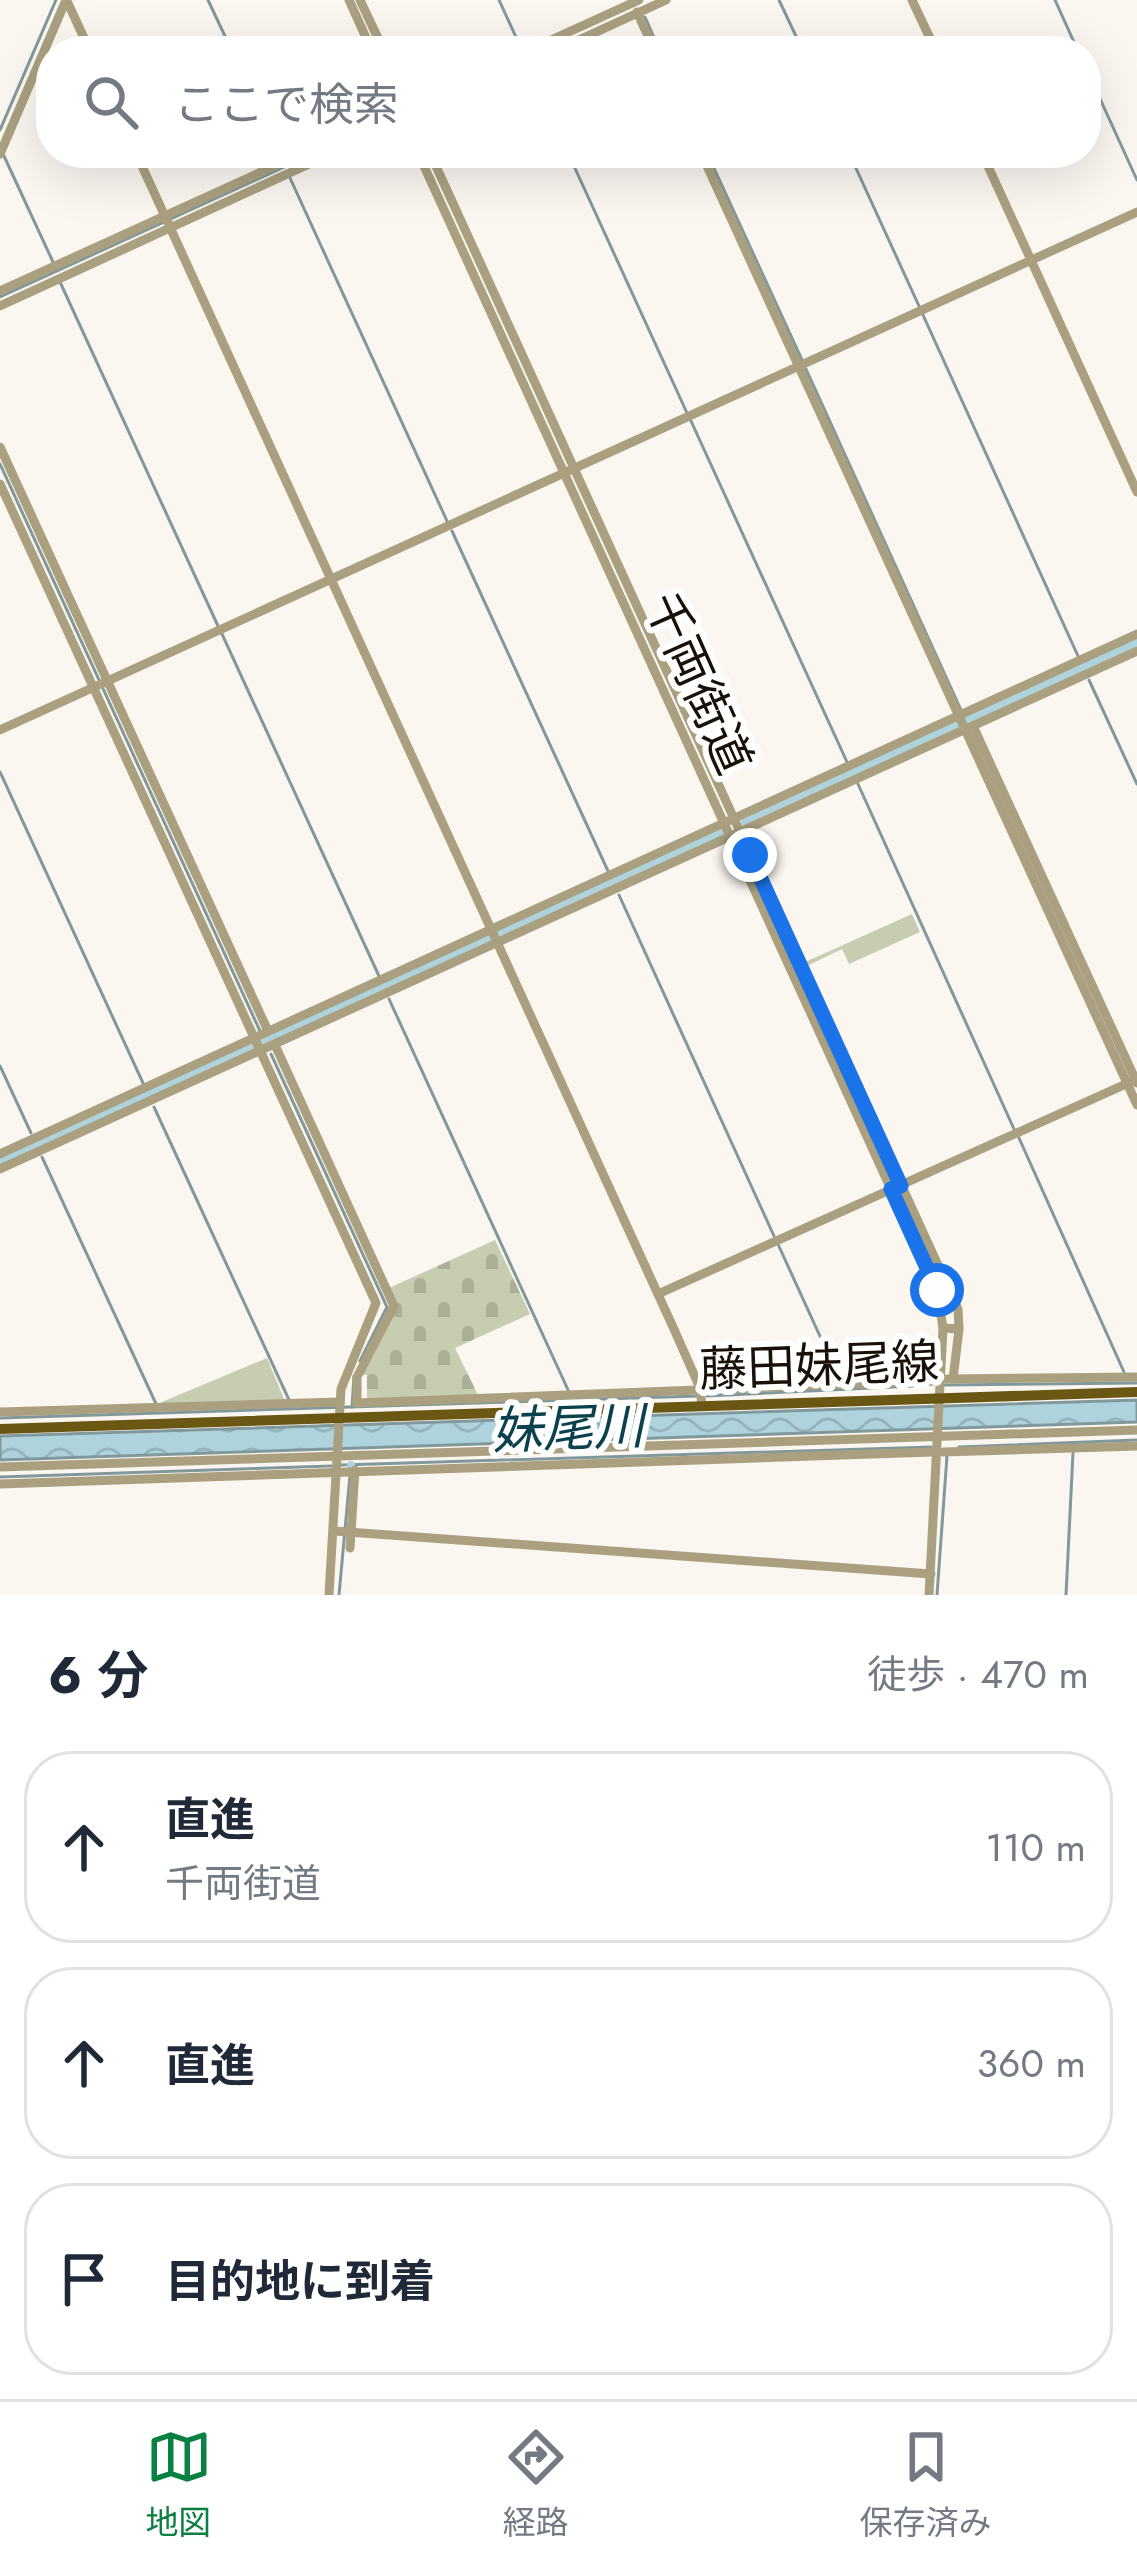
<!DOCTYPE html>
<html lang="ja">
<meta charset="utf-8">
<style>
body{margin:0;font-family:Jost,"Noto Sans JP",sans-serif;background:#f6f6f7;color:#1f2937}
.stop{position:absolute;width:36px;height:36px;margin:-27px;border:9px solid #1a73e8;border-radius:50%;background:#fff}
.stop.end{background:#1a73e8;border-color:#fff;box-shadow:0 3px 12px #0008}
.list{margin:0;padding:0;list-style:none}
h2{display:flex;justify-content:space-between;align-items:center;height:156px;margin:0;padding:0 48px;font-size:51px}
h2 small{font-size:39px;font-weight:400;color:#747a83}
.list li{display:grid;grid-template-columns:78px 1fr auto;gap:36px;align-items:center;box-sizing:border-box;height:192px;margin:0 24px 24px;padding:0 24px;border:3px solid #e0e1e3;border-radius:48px}
.list b{display:block;font-size:45px;white-space:nowrap}
.list p{margin:0;font-size:39px;white-space:nowrap;color:#747a83}
.list em{font-size:39px;font-style:normal;color:#747a83}
.icon{flex:none;width:66px;height:66px;fill:none;stroke:currentColor;stroke-width:2;stroke-linecap:round;stroke-linejoin:round}
.map{position:relative;flex:none;width:1137px;height:1595px;overflow:hidden}
.search{position:absolute;background:#fff;box-shadow:0 12px 48px #0002;left:36px;right:36px;top:36px;height:132px;display:flex;align-items:center;gap:30px;box-sizing:border-box;padding:0 42px;border-radius:48px;color:#747a83;font-size:45px}
.sheet{height:804px;background:#fff}
nav{display:flex;justify-content:space-around;align-items:center;box-sizing:border-box;height:168px;border-top:3px solid #e0e1e3;background:#fff;font-size:33px;color:#747a83}
nav a{display:grid;justify-items:center;gap:6px}
nav .on{color:#0b8043}
.map>svg:first-child{display:block}
</style>
<div class="map">
<svg width="1137" height="1595" viewBox="0 0 1137 1595">
<defs>
<pattern id="cemetery-stones" width="16" height="16" patternUnits="userSpaceOnUse" patternTransform="scale(3)"><rect width="16" height="16" fill="#c7cdb0"/><path d="M2 7V4a2 2 0 0 1 4 0v3zM10 15v-3a2 2 0 0 1 4 0v3z" fill="#aaaf96"/></pattern>
<pattern id="water-waves" width="16" height="10" patternUnits="userSpaceOnUse" patternTransform="scale(3)"><rect width="16" height="10" fill="#aed3dc"/><path d="M0 5q4-4 8 0t8 0" fill="none" stroke="#95b4bb"/></pattern>
</defs>
<rect width="100%" height="100%" fill="#fbf6f0"/>
<g fill="#c7cdb0">
<path d="M912,914L920,932L849,964L842,949L805,967L803,963Z"/>
<path d="M267,1358L285,1401L159,1405L162,1402Z"/>
</g>
<path fill="url(#cemetery-stones)" d="M495,1240L530,1314L455,1348L478,1395L367,1403V1375H360L396,1309L389,1288Z"/>
<path fill="url(#water-waves)" stroke="#81999c" stroke-width="3" d="M1137,1400V1422L0,1460V1436Z"/>
<g fill="none" stroke-linecap="round" stroke-linejoin="round">
<g stroke="#81999c" stroke-width="3">
<path d="M208,0L232,51"/>
<path d="M499,0L521,48"/>
<path d="M779,0L803,51"/>
<path d="M1055,0L1078,51"/>
<path d="M645,17L660,51"/>
<path d="M1086,68L1137,180"/>
<path d="M0,130L56,0"/>
<path d="M568,153L687,413"/>
<path d="M707,153L802,360"/>
<path d="M849,153L919,306"/>
<path d="M4,156L53,262"/>
<path d="M290,178L447,521"/>
<path d="M60,282L218,626"/>
<path d="M0,297L315,153"/>
<path d="M923,315L1078,656"/>
<path d="M806,369L961,710"/>
<path d="M691,421L847,762"/>
<path d="M0,464L260,1031"/>
<path d="M452,531L608,871"/>
<path d="M222,634L379,976"/>
<path d="M1089,680L1137,784"/>
<path d="M0,772L143,1083"/>
<path d="M858,784L1014,1129"/>
<path d="M619,895L774,1236"/>
<path d="M389,999L569,1392"/>
<path d="M271,1054L387,1307L360,1361"/>
<path d="M0,1066L31,1133"/>
<path d="M154,1107L290,1402"/>
<path d="M1019,1138L1124,1372"/>
<path d="M42,1157L157,1406"/>
<path d="M777,1242L840,1380"/>
<path d="M941,1385L1137,1383"/>
<path d="M707,1396L913,1386"/>
<path d="M352,1407L354,1376"/>
<path d="M0,1418L698,1396"/>
<path d="M959,1447L1137,1440"/>
<path d="M341,1465L931,1447"/>
<path d="M0,1477L331,1466"/>
<path d="M339,1595L350,1475"/>
<path d="M937,1595L947,1456"/>
<path d="M1066,1595L1073,1453"/>
</g>
<path stroke="#aed3dc" stroke-width="8" d="M351,1466V1465"/>
<g stroke="#aed3dc" stroke-width="12">
<path d="M747,821L1137,640"/>
<path d="M0,1160L718,834"/>
</g>
<g stroke="#aaa080" stroke-width="9">
<path d="M349,0L372,51"/>
<path d="M360,0L384,51"/>
<path d="M912,0L936,51"/>
<path d="M67,1L90,51"/>
<path d="M637,12L655,51"/>
<path d="M527,51L639,0"/>
<path d="M555,51L666,0"/>
<path d="M136,153L673,1327L700,1388L702,1406"/>
<path d="M418,153L937,1290L943,1328L929,1595"/>
<path d="M430,153L958,1309L959,1329L943,1328"/>
<path d="M701,153L1137,1105"/>
<path d="M982,153L1137,492"/>
<path d="M0,154L66,0"/>
<path d="M0,291L303,153"/>
<path d="M0,306L333,153"/>
<path d="M0,447L268,1031"/>
<path d="M0,484L376,1303L341,1389L329,1595"/>
<path d="M973,726L1137,1083"/>
<path d="M0,730L1137,212"/>
<path d="M275,1045L394,1306L357,1377V1403L936,1381"/>
<path d="M0,1154L1137,634"/>
<path d="M0,1169L1137,651"/>
<path d="M658,1294L1137,1079"/>
<path d="M947,1379L1137,1377"/>
<path d="M953,1379L959,1329"/>
<path d="M0,1412L340,1402"/>
<path d="M943,1452L1137,1446"/>
<path d="M0,1467L1137,1430"/>
<path d="M0,1484L932,1452"/>
<path d="M334,1531L931,1574"/>
<path d="M350,1548L355,1470"/>
</g>
<path stroke="#6a5714" stroke-width="10" d="M0,1429L1137,1392"/>
</g>
<g fill="none" stroke-linecap="round" stroke-linejoin="round">
<path stroke="#1a73e8" stroke-width="15" d="M750,855L901,1186L891,1189L937,1290"/>
</g>
<g text-anchor="middle" stroke-width="12" stroke-linejoin="round" paint-order="stroke">
<g font-size="48" fill="#191107" stroke="#fff">
<text transform="translate(699 683) rotate(66)" y="17">千両街道</text>
<text transform="translate(819 1365) rotate(-2)" y="17">藤田妹尾線</text>
</g>
<g font-size="51" font-style="italic" fill="#0a414d" stroke="#fff">
<text transform="translate(568 1428) rotate(-2)" y="18">妹尾川</text>
</g>
</g>
</svg>
<div class="stop" style="left:937px;top:1290px"></div>
<div class="stop end" style="left:750px;top:855px"></div>
<div class="search"><svg class="icon" aria-label="search" viewBox="0 0 24 24"><circle cx="10" cy="10" r="6"/><path d="M15 15l6 6"/></svg>ここで検索</div>
</div>
<section class="sheet">
<h2>6 分<small>徒歩 · 470 m</small></h2>
<ul class="list">
<li><svg class="icon" aria-label="ahead" viewBox="0 0 24 24"><path d="M12 20V5M6 11l6-6 6 6"/></svg><div><b>直進</b><p>千両街道</p></div><em>110 m</em></li>
<li><svg class="icon" aria-label="ahead" viewBox="0 0 24 24"><path d="M12 20V5M6 11l6-6 6 6"/></svg><div><b>直進</b></div><em>360 m</em></li>
<li><svg class="icon" aria-label="arrive" viewBox="0 0 24 24"><path d="M6 21V4h12l-3 4 3 4H6"/></svg><div><b>目的地に到着</b></div></li>
</ul>
</section>
<nav>
<a class="on"><svg class="icon" aria-label="map" viewBox="0 0 24 24"><path d="M3 6l6-2 6 2 6-2v14l-6 2-6-2-6 2zM9 4v14M15 6v14"/></svg>地図</a>
<a><svg class="icon" aria-label="directions" viewBox="0 0 24 24"><path d="M12 3l9 9-9 9-9-9zM9 14v-3h6M13 9l2 2-2 2"/></svg>経路</a>
<a><svg class="icon" aria-label="saved" viewBox="0 0 24 24"><path d="M7 4h10v16l-5-4-5 4z"/></svg>保存済み</a>
</nav>
